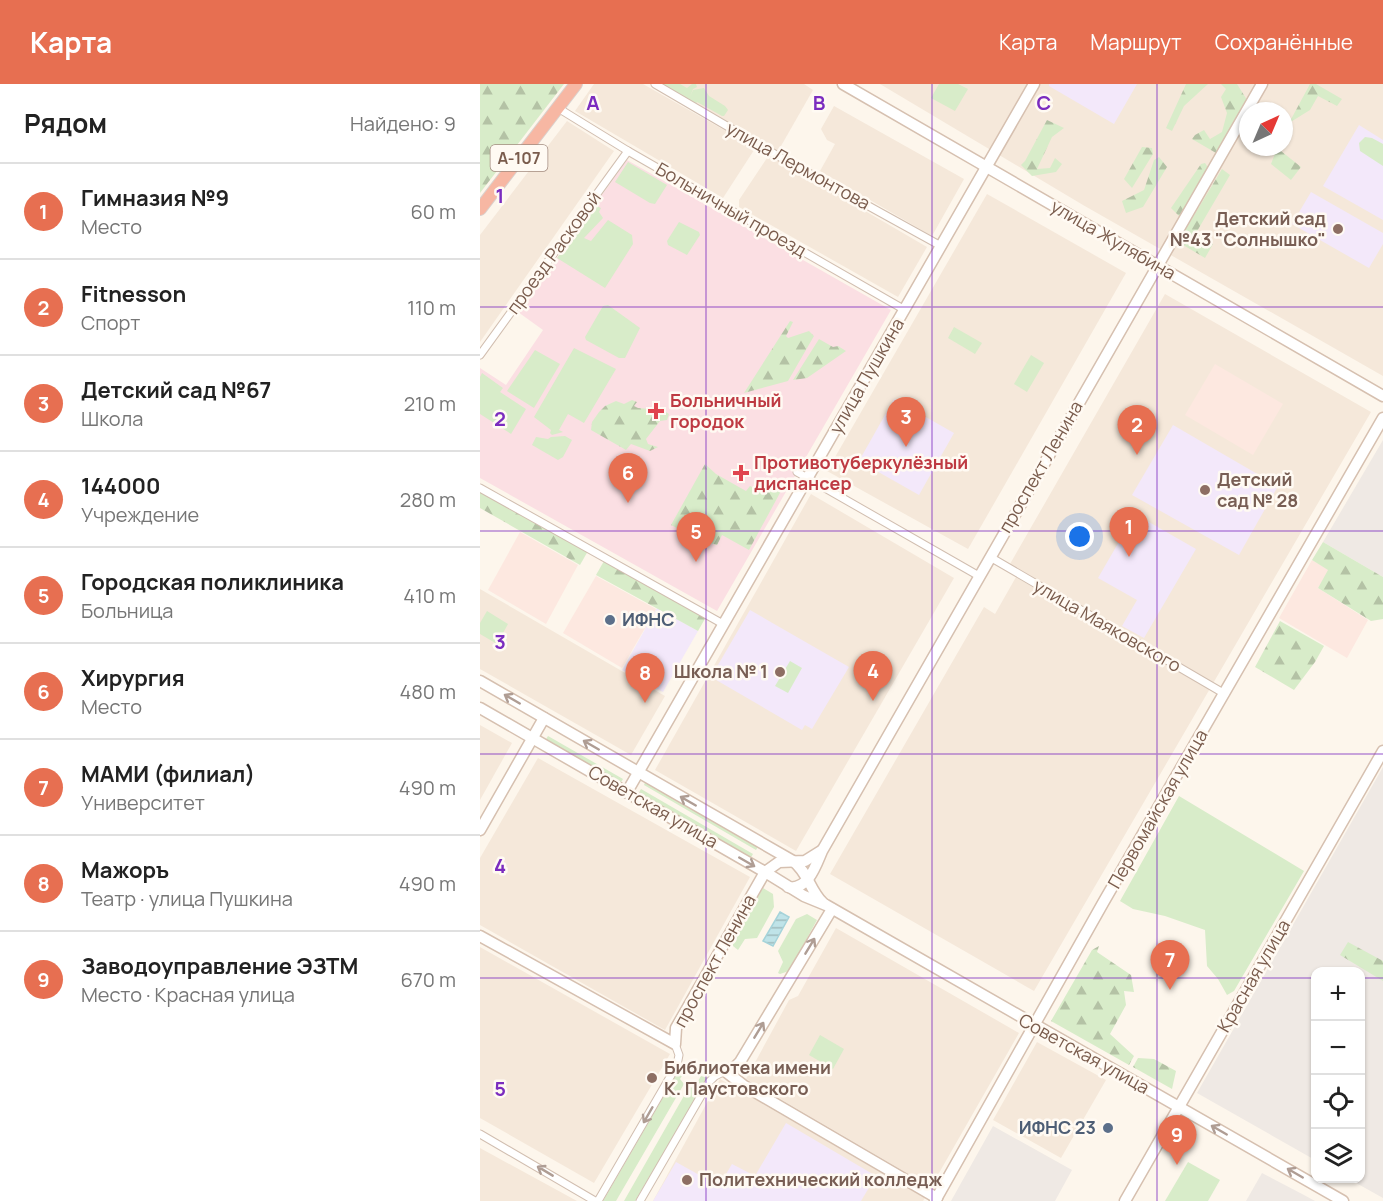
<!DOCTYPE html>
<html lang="ru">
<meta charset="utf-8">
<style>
body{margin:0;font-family:Manrope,sans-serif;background:#f2f2f2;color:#222}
.controls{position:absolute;right:18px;bottom:18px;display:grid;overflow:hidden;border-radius:12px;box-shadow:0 2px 4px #0004}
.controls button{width:54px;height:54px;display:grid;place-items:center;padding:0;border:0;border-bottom:2px solid #e0e0e0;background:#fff;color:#222;font:30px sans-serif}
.compass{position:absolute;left:759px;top:18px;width:54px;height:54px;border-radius:50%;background:#fff;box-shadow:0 2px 4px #0004;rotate:44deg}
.you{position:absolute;left:600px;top:453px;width:21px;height:21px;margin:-15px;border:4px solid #fff;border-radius:50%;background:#1a73e8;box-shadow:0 0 0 9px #1a73e833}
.badge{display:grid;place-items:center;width:39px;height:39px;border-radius:50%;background:#e76f51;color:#fff;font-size:20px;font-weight:700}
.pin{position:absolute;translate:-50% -50px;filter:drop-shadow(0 2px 3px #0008)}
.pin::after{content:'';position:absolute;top:32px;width:21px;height:18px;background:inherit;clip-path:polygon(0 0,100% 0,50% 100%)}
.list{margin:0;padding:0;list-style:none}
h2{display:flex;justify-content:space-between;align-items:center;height:78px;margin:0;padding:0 24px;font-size:26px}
h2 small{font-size:20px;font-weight:400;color:#767676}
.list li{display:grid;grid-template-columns:39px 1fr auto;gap:18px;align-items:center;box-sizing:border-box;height:96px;padding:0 24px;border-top:2px solid #e0e0e0}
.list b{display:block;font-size:22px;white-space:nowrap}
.list p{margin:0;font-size:20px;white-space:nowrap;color:#767676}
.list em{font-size:20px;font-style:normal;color:#767676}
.icon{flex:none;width:33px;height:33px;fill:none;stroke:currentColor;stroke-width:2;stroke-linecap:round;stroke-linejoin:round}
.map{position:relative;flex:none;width:903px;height:1117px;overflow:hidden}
header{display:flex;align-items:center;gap:36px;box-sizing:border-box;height:84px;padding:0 30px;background:#e76f51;color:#fff}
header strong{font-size:28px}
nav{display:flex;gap:33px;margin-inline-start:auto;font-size:21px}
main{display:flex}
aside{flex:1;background:#fff}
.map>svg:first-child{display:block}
</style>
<header>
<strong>Карта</strong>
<nav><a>Карта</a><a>Маршрут</a><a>Сохранённые</a></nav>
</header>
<main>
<aside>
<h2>Рядом<small>Найдено: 9</small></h2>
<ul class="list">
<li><span class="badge">1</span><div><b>Гимназия №9</b><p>Место</p></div><em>60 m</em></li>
<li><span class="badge">2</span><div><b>Fitnesson</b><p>Спорт</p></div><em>110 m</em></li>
<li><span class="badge">3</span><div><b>Детский сад №67</b><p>Школа</p></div><em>210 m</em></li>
<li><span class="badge">4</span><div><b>144000</b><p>Учреждение</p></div><em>280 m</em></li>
<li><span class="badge">5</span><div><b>Городская поликлиника</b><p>Больница</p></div><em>410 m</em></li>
<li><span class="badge">6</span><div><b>Хирургия</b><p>Место</p></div><em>480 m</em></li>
<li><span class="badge">7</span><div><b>МАМИ (филиал)</b><p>Университет</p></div><em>490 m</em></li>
<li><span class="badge">8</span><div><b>Мажоръ</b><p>Театр · улица Пушкина</p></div><em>490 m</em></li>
<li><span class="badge">9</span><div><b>Заводоуправление ЭЗТМ</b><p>Место · Красная улица</p></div><em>670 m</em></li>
</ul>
</aside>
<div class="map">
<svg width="903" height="1117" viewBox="0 0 903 1117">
<defs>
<pattern id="forest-firs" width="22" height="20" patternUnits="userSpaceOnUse" patternTransform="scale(1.5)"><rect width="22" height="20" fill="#d8ecc9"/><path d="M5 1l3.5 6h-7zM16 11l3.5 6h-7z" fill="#b4c2a5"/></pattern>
<pattern id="water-rules" width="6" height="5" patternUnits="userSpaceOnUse" patternTransform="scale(1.5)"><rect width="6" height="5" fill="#bfe3e8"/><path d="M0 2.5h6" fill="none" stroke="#a0bbbe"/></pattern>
</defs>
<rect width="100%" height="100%" fill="#fdf6ec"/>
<g fill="#f5e8da" fill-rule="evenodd">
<path d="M114,0H163L274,63V66L243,114L95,27Z"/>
<path d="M179,0H324L333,6L297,69Z"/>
<path d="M400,0H903V292L603,121ZM768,27H804V63H768Z"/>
<path d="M354,22L484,95L452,152L340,87L355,60L347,56L341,45Z"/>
<path d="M87,37L134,67L0,258V151Z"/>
<path d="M289,71L447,163L418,213L259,123V116Z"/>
<path d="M507,110L646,189L488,465L347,387Z"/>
<path d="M685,210L891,328L554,907L350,790L504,523L515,530L540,486L530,480Z"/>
<path d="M331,410L474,494L316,767L175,686Z"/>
<path d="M0,505L185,612L151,671L0,585Z"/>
<path d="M0,641L32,659L0,716Z"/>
<path d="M58,674L270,793L185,946L0,841V774Z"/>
<path d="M356,844L539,949L451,1103L266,995L309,916L318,912Z"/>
<path d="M0,863L190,970L114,1099L0,1034Z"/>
<path d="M557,958L626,996L581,1074L513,1036Z"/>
<path d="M240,995L445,1114L443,1117H173Z"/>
<path d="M0,1064L97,1117H0Z"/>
</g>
<g fill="#fde8e0">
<path d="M735,280L803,320L773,371L705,331Z"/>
<path d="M40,448L98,481L66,540L8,506Z"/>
<path d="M832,476L849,486L838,504L888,536L867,574L799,534Z"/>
<path d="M116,492L176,525L142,584L83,549Z"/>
</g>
<g fill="#efe9e4">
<path d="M903,356V493L843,458Z"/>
<path d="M903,683V1114L869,1095L880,1094V888H836L835,1076L717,1009Z"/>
<path d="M513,1042L592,1086L575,1117H471Z"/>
<path d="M782,1089L824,1111L835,1117H766Z"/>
</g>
<g fill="#f3e8fa">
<path d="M569,0H657L634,40L569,2Z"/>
<path d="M879,41L903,56V136L843,102Z"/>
<path d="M831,108L903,149V160L889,184L812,140Z"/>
<path d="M414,315L474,349L439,411L379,377Z"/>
<path d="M693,341L798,402L759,471L652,411Z"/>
<path d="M655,430L716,465L664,554L642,542L657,516L618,494Z"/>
<path d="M177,524L218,547L183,608L142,586Z"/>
<path d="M270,526L369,583L332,645L325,641L322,646L231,593Z"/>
<path d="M306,1039L396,1092L381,1117H173L196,1078L239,1102L252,1080L275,1092Z"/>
</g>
<path fill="#fbdfe3" d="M147,76L411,226L237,527L0,394V284L26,301L63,246L38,228Z"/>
<g fill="#d8ecc9">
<path d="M182,0H200L207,4L212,0H216L217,3L213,5L210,13L213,6L224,4L229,12L245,22L248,26L244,32H242L217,18L215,21L183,2Z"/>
<path d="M459,0H478L488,5L475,27L451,14Z"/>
<path d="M885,53L892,54L903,60V82L880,67L879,59Z"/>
<path d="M148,78L187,101L175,120L170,119L135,98Z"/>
<path d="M115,121L121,124L119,128L123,134L104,154L111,157L128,136L152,151L153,160L125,204L77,174Z"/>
<path d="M199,138L219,148L220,151L207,171L188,161L187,157Z"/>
<path d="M128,221L160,244L145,274H139L106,256L105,253L123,222Z"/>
<path d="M474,243L502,259L495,270L468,254Z"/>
<path d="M94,264L136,285L104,339L88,330L79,346L83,348L72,351L70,349L71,346L54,333Z"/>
<path d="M55,266L80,280L54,324L27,307Z"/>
<path d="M551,271L564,279L547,308L534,300Z"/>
<path d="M2,289L23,304L20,308L46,325L31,350L0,330V293Z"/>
<path d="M85,352L92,356L83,373L78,376L52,361L56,353L68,355L71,353Z"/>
<path d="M7,527L28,540L17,560L0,550V539Z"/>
<path d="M310,577L322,584L308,609L295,602Z"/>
<path d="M68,652L143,695L140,700L65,657Z"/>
<path d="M166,696L279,761L276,766L164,701Z"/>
<path d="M161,705L273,770L270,775L158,710Z"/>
<path d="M699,712L824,787L754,907L747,911L738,895L727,882L725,846L685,832L653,825L640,817Z"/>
<path d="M283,804L293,810L294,823L277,854L265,855L258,866L253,862V855Z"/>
<path d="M327,830L337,836L309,887L300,890L298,889L303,878L298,867L316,835Z"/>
<path d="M340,951L364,965L353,985L329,971Z"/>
<path d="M203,979L207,984L200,995L204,1000L136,1117H123Z"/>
<path d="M221,992L228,994L155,1117H144L209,1003L214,1004Z"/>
<path d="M708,1078L740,1096L728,1117H685Z"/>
</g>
<g fill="url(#forest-firs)">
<path d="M0,0H84L0,109Z"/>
<path d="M706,0H728L704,22L692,47L686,44Z"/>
<path d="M741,0H757L767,16L736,69L712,55L715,51L724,46L730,55L742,48L747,29L741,13L746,5Z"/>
<path d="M830,0H836L862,15L857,22L838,12L830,26L809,39Z"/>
<path d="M567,36L584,44L572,53L557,85L570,84L575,74L582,80L576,88L552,92L541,81L545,77Z"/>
<path d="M662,63L672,64L673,70L652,104L644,95Z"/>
<path d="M796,67H801L821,83L811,96L791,80Z"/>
<path d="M679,73L687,83L663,123L646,129L642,117L664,106L674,76Z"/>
<path d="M725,79L729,85L700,133L691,124L721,80Z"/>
<path d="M742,85L750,91L716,149L733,160L725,174L698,158Z"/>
<path d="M310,237L313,238L306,252L308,254L329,247L334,252L308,297L264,309Z"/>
<path d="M339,255L353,263L358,262L366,267L327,294L313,296Z"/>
<path d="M152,316L157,318L154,322L158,324L183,326L189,330L187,336L180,337L166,355L168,360L178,363L170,367L151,360L146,366L111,346L112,338L119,328L125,322L136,317L144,320Z"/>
<path d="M225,380L236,390L266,407L270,402L281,407L288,397L301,395L307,396L269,466L242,451L237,461L220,456L191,441Z"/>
<path d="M0,406L108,467L100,481L0,424Z"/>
<path d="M843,458L903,493V535L891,537L838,504L848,486L832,476Z"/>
<path d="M124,477L226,533L218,547L116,491Z"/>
<path d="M800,537L844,562L835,578L814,606L775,583Z"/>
<path d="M868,858L903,877V897L860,871Z"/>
<path d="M619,862L617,868L651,891L654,908L644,907L646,921L630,950L654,972L649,981L571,937L612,866Z"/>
<path d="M658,974L674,975L696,987L692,1005L653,983Z"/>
</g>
<path fill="url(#water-rules)" stroke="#a5d3da" stroke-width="1.5" d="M300,828L309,833L293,862L283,857Z"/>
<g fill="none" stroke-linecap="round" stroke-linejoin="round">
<g stroke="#d1beb0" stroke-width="9">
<g id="street">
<path d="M175,0L298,72L461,162"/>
<path d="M78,24L148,67L425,226"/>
<path d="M0,271L148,67"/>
<path d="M317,388L499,492"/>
<path d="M0,404L243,540"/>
<path d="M510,473L745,610"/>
<path d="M0,1050L115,1117"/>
<path d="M118,1117L197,981L199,971L195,960"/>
<path d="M160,1117L229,998L235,992L245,987"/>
</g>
</g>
<g stroke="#d6c0b0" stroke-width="13">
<g id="secondary">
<path d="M363,0L903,312"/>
<path d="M0,597L313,777C328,788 330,807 343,819"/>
<path d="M0,624L285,788L324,812L346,821L863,1117"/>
<path d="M147,708L554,0"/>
<path d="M0,746L64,634"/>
<path d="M308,803C328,807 336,781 342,767L782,0"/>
<path d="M0,852L195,960L196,944L285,788L299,778L325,777L341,767"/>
<path d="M245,987L263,1001L457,1114"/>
<path d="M245,987L255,983L260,978L352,825"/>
<path d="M455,1117L623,819L903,334"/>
<path d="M645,1117L903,667"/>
</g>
</g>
<g stroke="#dad1cd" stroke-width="14">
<path id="highway" d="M0,125L96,0"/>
</g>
<use href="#street" stroke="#fff" stroke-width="7"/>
<use href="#secondary" stroke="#fff" stroke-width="10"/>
<use href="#highway" stroke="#f7b7a3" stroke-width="12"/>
</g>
<defs><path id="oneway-shaft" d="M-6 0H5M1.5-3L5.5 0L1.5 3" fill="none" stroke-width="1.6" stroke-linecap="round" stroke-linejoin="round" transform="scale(1.5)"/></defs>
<g stroke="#af9d94">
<use href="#oneway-shaft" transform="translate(32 615) rotate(-150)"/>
<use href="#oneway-shaft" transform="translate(111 661) rotate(-150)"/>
<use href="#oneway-shaft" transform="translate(208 717) rotate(-150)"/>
<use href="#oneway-shaft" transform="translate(267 778) rotate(30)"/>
<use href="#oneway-shaft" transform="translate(330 862) rotate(-59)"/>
<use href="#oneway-shaft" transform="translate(279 946) rotate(-59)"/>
<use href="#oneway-shaft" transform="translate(168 1031) rotate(120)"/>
<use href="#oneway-shaft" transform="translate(739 1046) rotate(-150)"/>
<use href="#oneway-shaft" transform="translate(65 1087) rotate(-149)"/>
<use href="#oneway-shaft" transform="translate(815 1089) rotate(-150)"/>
</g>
<path fill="none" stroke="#7b2cbf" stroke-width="1.5" stroke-opacity="0.55" d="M226,0V1117M452,0V1117M677,0V1117M0,223H903M0,447H903M0,670H903M0,894H836M880,894H903"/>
<g fill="#8d6e63" stroke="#fffaf3" stroke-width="2">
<circle cx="858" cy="145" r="6"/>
<circle cx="725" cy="406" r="6"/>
<circle cx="300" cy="588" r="6"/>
<circle cx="172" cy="994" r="6"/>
<circle cx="207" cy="1096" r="6"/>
</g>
<g fill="#e0444e" stroke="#fffaf3" stroke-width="2">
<path d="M173 318h6v6h6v6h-6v6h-6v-6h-6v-6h6z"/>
<path d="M258 380h6v6h6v6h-6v6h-6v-6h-6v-6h6z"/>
</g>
<g fill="#5c6f8a" stroke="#fffaf3" stroke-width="2">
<circle cx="130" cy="536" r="6"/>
<circle cx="628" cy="1044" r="6"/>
</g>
<g text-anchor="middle" stroke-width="5" stroke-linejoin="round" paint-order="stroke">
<rect fill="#fffaf3" stroke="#a28b7f" stroke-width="1.5" x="10.5" y="61" width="57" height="26" rx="4.5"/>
<g font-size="16" font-weight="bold" fill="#7a5c4d">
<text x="39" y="80">А-107</text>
</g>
<g font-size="18" fill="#7a5c4d" stroke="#fffaf3">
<text transform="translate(318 82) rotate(29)" y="6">улица Лермонтова</text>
<text transform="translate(251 126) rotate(30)" y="6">Больничный проезд</text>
<text transform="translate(633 156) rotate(30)" y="6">улица Жулябина</text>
<text transform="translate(74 169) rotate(-54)" y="6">проезд Расковой</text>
<text transform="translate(387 292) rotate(-60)" y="6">улица Пушкина</text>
<text transform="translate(561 383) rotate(-60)" y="6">проспект Ленина</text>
<text transform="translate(627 542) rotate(30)" y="6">улица Маяковского</text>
<text transform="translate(173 723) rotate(30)" y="6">Советская улица</text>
<text transform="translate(678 725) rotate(-60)" y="6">Первомайская улица</text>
<text transform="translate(235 877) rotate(-61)" y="6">проспект Ленина</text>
<text transform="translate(774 892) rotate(-60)" y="6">Красная улица</text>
<text transform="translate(604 970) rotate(29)" y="6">Советская улица</text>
</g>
<g font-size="18" font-weight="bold" fill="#785e54" stroke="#fffaf3" text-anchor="start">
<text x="846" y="141" text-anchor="end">Детский сад<tspan x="846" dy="21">№43 "Солнышко"</tspan></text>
<text x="737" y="402">Детский<tspan x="737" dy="21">сад № 28</tspan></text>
<text x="288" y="594" text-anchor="end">Школа № 1</text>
<text x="184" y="990">Библиотека имени<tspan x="184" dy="21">К. Паустовского</tspan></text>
<text x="219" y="1102">Политехнический колледж</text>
</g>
<g font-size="18" font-weight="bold" fill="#be3a42" stroke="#fffaf3" text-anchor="start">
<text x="190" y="323">Больничный<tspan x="190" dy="21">городок</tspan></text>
<text x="274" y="385">Противотуберкулёзный<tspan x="274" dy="21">диспансер</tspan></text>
</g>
<g font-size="18" font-weight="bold" fill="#4e5e75" stroke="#fffaf3" text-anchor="start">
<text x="142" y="542">ИФНС</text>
<text x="616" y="1050" text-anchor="end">ИФНС 23</text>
</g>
</g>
<g font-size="20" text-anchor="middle" font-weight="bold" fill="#7b2cbf" stroke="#fffaf3" stroke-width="5" stroke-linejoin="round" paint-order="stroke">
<text x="113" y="26">A</text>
<text x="339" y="26">B</text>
<text x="564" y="26">C</text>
<text x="20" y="119">1</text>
<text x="20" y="342">2</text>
<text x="20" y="565">3</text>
<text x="20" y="789">4</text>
<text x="20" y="1012">5</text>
</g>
</svg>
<div class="controls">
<button>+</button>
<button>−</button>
<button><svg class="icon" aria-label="locate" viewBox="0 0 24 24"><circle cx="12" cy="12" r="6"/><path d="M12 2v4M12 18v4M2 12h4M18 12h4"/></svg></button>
<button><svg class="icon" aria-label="layers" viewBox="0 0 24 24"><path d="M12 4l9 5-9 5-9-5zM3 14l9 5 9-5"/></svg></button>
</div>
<svg class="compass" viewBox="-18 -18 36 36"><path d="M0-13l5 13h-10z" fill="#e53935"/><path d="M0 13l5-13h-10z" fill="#767676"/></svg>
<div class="you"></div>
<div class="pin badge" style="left:649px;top:473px">1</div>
<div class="pin badge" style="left:657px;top:371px">2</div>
<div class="pin badge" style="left:426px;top:363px">3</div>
<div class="pin badge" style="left:393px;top:617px">4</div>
<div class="pin badge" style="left:216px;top:478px">5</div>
<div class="pin badge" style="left:148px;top:419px">6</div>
<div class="pin badge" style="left:690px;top:906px">7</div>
<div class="pin badge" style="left:165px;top:619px">8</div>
<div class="pin badge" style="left:697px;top:1081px">9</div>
</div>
</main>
